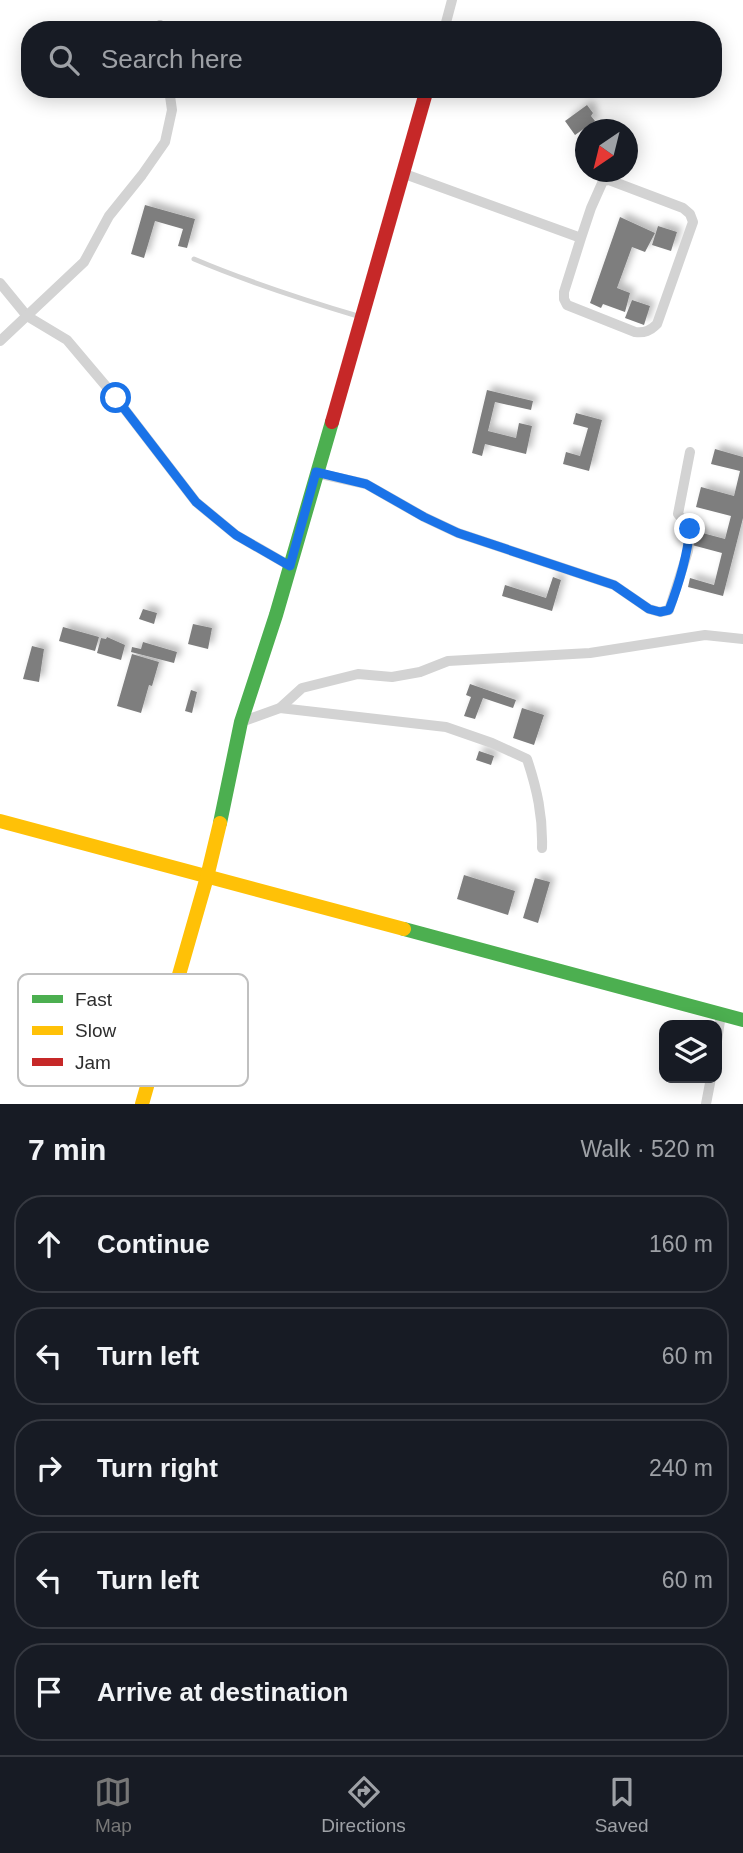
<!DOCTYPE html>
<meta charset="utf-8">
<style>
body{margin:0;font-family:Arial,sans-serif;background:#242831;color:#f1f3f6}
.controls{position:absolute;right:21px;bottom:21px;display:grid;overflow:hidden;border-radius:14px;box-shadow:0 4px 18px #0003}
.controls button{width:63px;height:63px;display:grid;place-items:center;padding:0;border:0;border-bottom:2px solid #363941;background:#171b24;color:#f1f3f6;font:35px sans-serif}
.compass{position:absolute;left:575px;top:119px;width:63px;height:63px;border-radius:50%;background:#171b24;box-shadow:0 4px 18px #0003;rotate:215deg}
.stop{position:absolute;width:21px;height:21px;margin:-16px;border:5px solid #1a73e8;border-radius:50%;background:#fff}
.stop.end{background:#1a73e8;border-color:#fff;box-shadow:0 2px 7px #0008}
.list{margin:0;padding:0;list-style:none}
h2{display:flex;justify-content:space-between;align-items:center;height:91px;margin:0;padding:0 28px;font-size:30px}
h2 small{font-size:23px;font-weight:400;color:#9ea1a6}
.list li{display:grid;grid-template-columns:46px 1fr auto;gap:21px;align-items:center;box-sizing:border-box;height:98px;margin:0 14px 14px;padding:0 14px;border:2px solid #363941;border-radius:28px}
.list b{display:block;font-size:26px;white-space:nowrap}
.list em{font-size:23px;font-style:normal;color:#9ea1a6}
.icon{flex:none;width:38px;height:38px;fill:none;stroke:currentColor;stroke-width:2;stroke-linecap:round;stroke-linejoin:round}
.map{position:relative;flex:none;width:743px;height:1104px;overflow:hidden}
.search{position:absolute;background:#171b24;box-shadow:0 4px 18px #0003;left:21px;right:21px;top:21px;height:77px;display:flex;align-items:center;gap:18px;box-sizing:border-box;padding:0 24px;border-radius:28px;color:#9ea1a6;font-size:26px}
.sheet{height:651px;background:#171b24}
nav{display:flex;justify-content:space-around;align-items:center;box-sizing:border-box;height:98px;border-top:2px solid #363941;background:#171b24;font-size:19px;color:#9ea1a6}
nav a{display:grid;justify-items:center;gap:4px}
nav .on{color:#777}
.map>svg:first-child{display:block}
</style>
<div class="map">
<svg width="743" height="1104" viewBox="0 0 743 1104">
<defs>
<filter id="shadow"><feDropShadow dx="5" dy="-5" stdDeviation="3.5" flood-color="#0004"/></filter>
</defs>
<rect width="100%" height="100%" fill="#fff"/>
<g fill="#7e7e7e" filter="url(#shadow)">
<path d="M587,105L593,113L591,116L595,121L575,135L565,121Z"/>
<path d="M145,205L195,219L187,248L178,246L183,229L155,221L144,258L131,254Z"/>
<path d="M620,217L655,233L645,252L632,247L617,288L630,293L625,312L603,304L601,308L590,303Z"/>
<path d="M658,226L677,232L671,251L652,245Z"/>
<path d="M632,300L650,306L644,325L625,318Z"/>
<path d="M487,390L533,401L531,410L495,402L488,431L516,438L519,423L532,426L526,454L485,444L482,456L472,453Z"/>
<path d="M576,413L602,420L589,471L563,464L566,452L580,456L588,428L573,424Z"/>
<path d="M715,449L743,457V518L723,596L688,587L690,578L714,585L722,553L692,545L695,531L725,539L731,516L696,507L701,487L734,496L740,471L711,464Z"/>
<path d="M553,577L561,580L552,611L502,596L505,585L546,598Z"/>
<path d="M143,609L157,613L154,624L139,619Z"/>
<path d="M193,624L212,628L208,649L188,644Z"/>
<path d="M63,627L99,637L95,651L59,641Z"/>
<path d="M107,637L125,645L121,660L97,653L101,638L106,639Z"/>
<path d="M143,642L177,652L174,663L131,652L132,647L141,649Z"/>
<path d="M32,646L44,649L39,682L23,679Z"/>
<path d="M132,654L159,662L152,686L149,685L141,713L117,706Z"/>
<path d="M470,684L516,700L513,708L483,698L475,719L464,716L471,697L466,695Z"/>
<path d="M191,690L197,692L192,713L185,711Z"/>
<path d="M522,708L544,715L534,745L513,738Z"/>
<path d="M479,751L494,756L491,765L476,760Z"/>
<path d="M464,875L515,891L508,915L457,899Z"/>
<path d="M535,878L550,882L538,923L523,918Z"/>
</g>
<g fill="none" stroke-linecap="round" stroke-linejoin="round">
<path stroke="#d3d3d3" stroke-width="5" d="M194,259C248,282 304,300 361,317"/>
<g stroke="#d3d3d3" stroke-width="10">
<path d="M160,25V30"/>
<path d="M444,30L452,0"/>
<path d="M402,173L581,238L591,208L603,181L609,180L683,208L690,214L693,222L657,324C650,331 645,333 635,332L567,305L564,299V292L581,238"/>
<path d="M0,283L27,316L67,340L116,398L196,502L236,535L290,566"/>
<path d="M0,341L84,262L109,216L142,175L165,142L172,110L169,89"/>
<path d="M316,473L366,484L424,517L458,533L614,585L649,609L660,612L669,610L688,551L690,529L678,514L690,452"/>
<path d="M280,708L446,727L492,743L527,759C537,789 543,816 542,848"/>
<path d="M241,722L280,708L302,688L358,674L392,677L420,672L448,661L590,653L705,635L743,639"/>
<path d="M717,1041L721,1014"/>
<path d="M706,1104L711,1078"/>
</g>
<g stroke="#4caf50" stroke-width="14">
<path d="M220,823L241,722L276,615L332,422"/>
<path d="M404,929L743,1020"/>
</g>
<g stroke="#ffc107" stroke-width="14">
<path d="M0,821L404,929"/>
<path d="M142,1104L207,877L220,823"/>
</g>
<path stroke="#c62828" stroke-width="14" d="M332,422L427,89"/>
</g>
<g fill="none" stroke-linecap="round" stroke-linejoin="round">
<path stroke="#1a73e8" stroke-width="9" d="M116,398L196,502L236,535L290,566L316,472L366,484L424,517L458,533L614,585L649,609L660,612L669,610C679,584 687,557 690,529"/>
</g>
<rect x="18" y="974" width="230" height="112" rx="10" fill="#fff" stroke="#c0c0c0" stroke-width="2"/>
<rect x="32" y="995" width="31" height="8" fill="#4caf50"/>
<rect x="32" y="1026" width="31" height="9" fill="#ffc107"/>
<rect x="32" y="1058" width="31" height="8" fill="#c62828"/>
<g font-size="19" fill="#2e2e2e">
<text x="75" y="1006">Fast</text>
<text x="75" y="1037">Slow</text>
<text x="75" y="1069">Jam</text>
</g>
</svg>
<div class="controls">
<button><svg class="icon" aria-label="layers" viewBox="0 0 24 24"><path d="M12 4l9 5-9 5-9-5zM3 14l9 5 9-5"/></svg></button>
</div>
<svg class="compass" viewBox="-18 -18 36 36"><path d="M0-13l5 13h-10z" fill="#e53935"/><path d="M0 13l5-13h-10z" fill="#9ea1a6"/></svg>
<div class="stop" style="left:116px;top:398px"></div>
<div class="stop end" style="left:690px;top:529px"></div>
<div class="search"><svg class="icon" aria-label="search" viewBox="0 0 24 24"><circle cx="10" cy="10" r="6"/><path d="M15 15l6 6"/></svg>Search here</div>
</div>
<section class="sheet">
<h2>7 min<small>Walk · 520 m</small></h2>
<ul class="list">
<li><svg class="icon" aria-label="ahead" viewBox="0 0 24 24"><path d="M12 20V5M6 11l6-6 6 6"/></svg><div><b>Continue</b></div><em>160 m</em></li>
<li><svg class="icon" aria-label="left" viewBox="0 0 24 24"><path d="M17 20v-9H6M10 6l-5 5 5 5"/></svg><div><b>Turn left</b></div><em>60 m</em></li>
<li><svg class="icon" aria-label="right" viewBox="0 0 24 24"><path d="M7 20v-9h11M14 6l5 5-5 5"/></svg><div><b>Turn right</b></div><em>240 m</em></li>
<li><svg class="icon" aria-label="left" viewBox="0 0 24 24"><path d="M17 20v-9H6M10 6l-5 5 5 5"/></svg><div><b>Turn left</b></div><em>60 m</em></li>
<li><svg class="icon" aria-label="arrive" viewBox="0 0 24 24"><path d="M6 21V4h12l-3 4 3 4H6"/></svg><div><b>Arrive at destination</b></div></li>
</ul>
</section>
<nav>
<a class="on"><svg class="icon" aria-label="map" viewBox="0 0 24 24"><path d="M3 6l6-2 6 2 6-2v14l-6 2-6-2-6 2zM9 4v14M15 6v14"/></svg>Map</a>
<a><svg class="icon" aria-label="directions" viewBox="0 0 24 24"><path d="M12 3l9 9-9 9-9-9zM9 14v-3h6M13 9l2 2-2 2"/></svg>Directions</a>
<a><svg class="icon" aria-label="saved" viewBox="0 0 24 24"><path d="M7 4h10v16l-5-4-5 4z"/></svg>Saved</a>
</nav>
